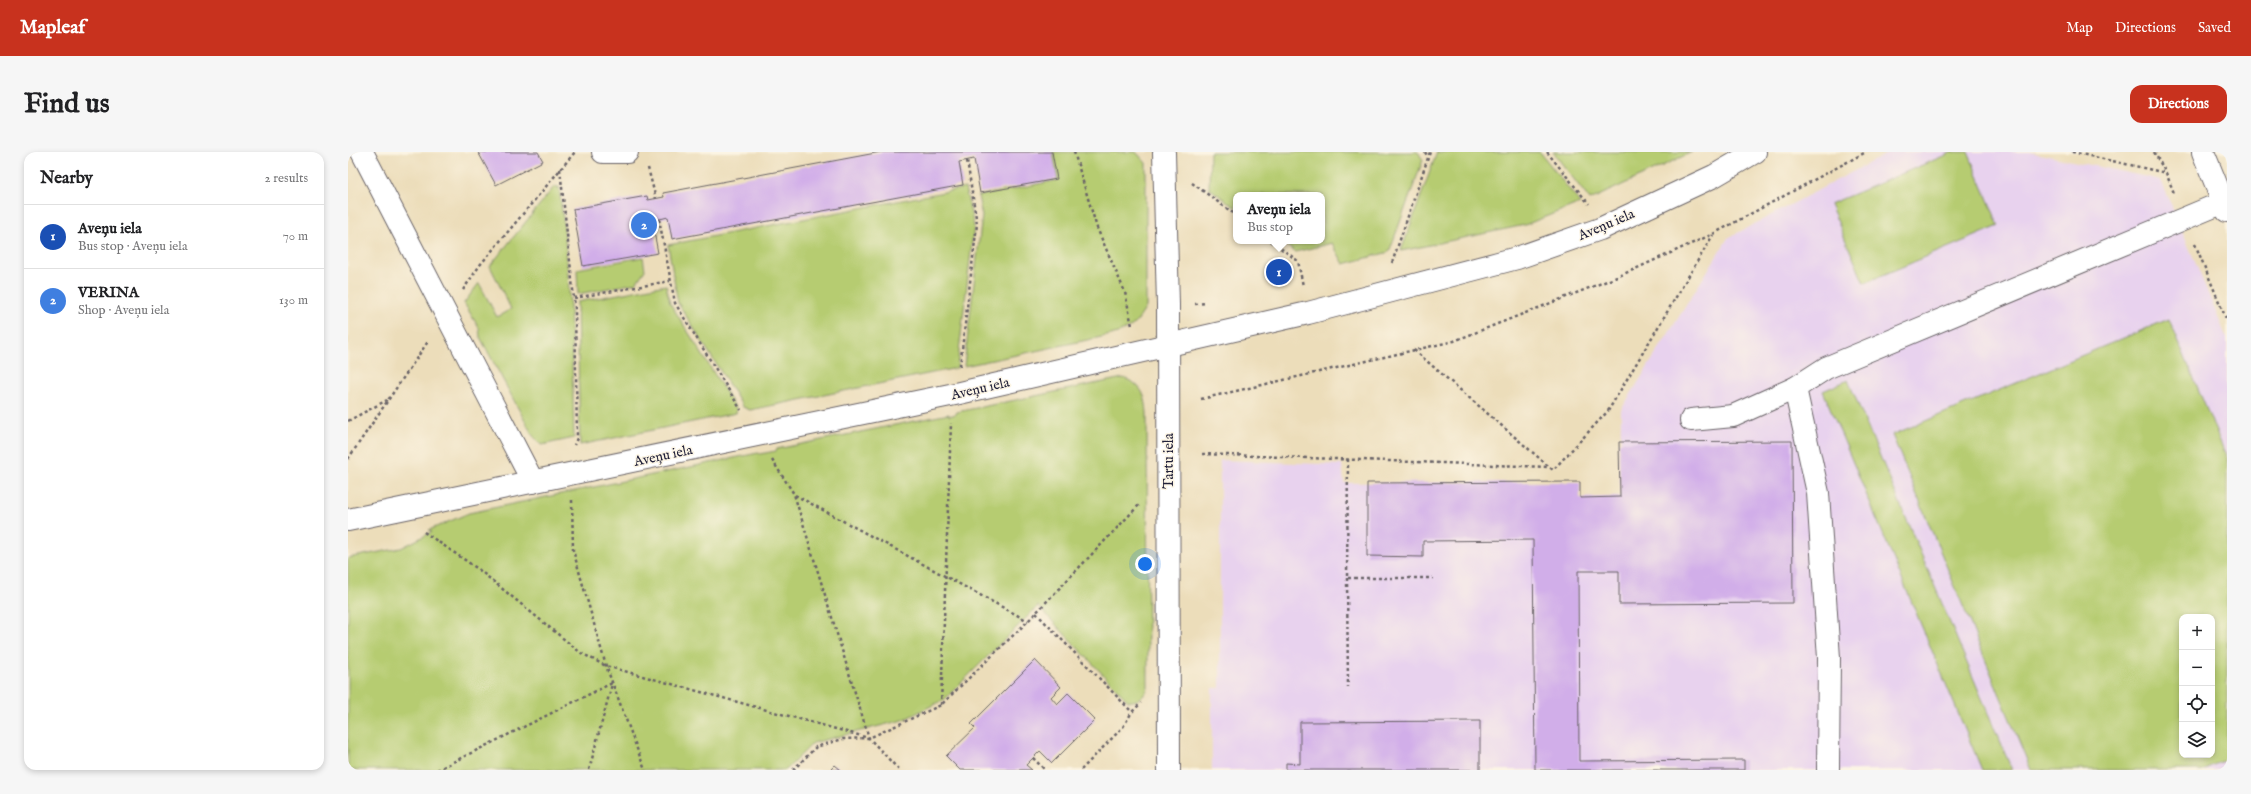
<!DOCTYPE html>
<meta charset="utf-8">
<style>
body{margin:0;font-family:"IM FELL English",serif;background:#f6f6f6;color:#202124}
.controls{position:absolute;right:12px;bottom:12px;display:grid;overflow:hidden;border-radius:8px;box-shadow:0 2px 6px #0003}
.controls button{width:36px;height:36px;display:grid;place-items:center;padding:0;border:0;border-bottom:1px solid #e0e0e0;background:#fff;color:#202124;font:20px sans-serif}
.you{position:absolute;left:797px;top:412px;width:14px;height:14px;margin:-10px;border:3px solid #fff;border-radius:50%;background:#1a73e8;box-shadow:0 0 0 6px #1a73e833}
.badge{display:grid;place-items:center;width:26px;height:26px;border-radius:50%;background:#c8321e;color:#fff;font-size:13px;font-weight:700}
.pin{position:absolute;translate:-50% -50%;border:2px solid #fff;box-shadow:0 1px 4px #0006}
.popup{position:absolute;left:885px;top:40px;width:92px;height:52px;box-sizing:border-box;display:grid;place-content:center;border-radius:8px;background:#fff;filter:drop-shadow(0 1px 3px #0005);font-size:13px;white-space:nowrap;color:#757577}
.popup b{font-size:15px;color:#202124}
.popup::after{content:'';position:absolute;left:50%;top:100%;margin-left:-8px;border:8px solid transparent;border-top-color:#fff}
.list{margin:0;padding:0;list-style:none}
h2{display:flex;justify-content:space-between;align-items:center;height:52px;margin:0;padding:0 16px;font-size:17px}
h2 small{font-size:13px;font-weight:400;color:#757577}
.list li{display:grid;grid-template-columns:26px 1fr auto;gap:12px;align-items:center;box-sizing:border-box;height:64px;padding:0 16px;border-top:1px solid #e0e0e0}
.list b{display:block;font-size:15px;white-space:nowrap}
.list p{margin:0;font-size:13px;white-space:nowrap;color:#757577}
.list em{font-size:13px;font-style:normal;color:#757577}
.icon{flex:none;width:22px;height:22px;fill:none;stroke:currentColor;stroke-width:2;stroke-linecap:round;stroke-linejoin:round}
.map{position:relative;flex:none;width:1879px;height:618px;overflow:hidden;border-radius:12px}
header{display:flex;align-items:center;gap:24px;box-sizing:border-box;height:56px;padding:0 20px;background:#c8321e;color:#fff}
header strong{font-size:19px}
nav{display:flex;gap:22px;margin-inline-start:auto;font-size:14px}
.intro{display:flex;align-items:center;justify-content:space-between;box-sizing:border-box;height:96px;padding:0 24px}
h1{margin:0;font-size:28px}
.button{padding:10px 18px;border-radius:12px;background:#c8321e;color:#fff;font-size:14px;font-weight:700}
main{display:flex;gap:24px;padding:0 24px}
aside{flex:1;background:#fff;border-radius:12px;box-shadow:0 2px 6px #0003}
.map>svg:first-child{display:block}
</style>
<header>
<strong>Mapleaf</strong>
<nav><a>Map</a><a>Directions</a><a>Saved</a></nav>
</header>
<div class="intro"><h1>Find us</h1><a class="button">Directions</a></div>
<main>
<aside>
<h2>Nearby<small>2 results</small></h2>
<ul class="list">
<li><span class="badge" style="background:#1a4fb4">1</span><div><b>Aveņu iela</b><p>Bus stop · Aveņu iela</p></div><em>70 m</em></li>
<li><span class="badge" style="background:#3f7fe0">2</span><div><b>VERINA</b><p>Shop · Aveņu iela</p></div><em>130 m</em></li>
</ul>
</aside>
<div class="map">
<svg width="1879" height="618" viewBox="0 0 1879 618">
<rect width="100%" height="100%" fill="#fcf5e5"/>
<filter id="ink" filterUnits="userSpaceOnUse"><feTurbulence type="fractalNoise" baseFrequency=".025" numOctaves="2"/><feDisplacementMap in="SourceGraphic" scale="8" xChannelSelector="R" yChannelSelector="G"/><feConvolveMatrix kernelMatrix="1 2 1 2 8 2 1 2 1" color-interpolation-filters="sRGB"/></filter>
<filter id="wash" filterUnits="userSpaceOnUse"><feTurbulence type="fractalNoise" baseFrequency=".012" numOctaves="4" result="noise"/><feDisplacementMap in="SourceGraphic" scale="16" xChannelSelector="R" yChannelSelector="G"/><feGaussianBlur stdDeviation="0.9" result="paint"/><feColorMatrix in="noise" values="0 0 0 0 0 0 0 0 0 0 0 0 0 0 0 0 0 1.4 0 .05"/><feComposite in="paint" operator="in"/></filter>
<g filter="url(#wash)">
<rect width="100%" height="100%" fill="#ecddba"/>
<path fill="#e8d2ee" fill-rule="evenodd" d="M1542,0H1681L1813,28L1879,187V618H864V536H872V308L994,313L996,331L1232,330V346L1272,345L1273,258L1380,86ZM1834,465H1864V603H1834Z"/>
<g fill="#b6cc71" stroke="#6c7756" fill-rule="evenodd">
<path d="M705,0H788L798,11V155C788,173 783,177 763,183L616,214L634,64L630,44L710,28Z"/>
<path d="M862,0H1070L1075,8L1041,100L996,112L984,91L947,100L932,89H974V43H888V56L861,36Z"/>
<path d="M1089,0H1192L1232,51L1177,73L1053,99Z"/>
<path d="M1205,0H1344L1242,48Z"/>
<path d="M1605,0H1620L1651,74L1516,131L1482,52Z"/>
<path d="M206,35H211C223,119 224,201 226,286L194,293L185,284L132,185L131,176L116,151L131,131L149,165L163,157L142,114Z"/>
<path d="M617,36L626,74L609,216L402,258L395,255L330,151L320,93Z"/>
<path d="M295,105L297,118L288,131L230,142L229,117Z"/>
<path d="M318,133L322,151L389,258L388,261L232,293L229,150Z"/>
<path d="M1821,167L1879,306V607L1854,618H1683L1544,283ZM1834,465H1864V603H1834Z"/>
<path d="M775,226C794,232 798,244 799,262L800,536C796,545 790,550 780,549L690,454L597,547L555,568L465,591L438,618H0V406L53,396L84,380L81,378L121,361L410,301L412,302L428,299L429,297L601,262V264L608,262L609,260Z"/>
<path d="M1500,228L1664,618H1634L1475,239Z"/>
</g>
<g id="blocks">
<g fill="#d1aee9">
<path d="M130,0H190L195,9L148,33Z"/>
<path d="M533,0H704L709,27L632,41L626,7L611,10L615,33L324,87L320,65L304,69L310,101L235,114L225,57L299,44L300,48L316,45L315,41Z"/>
<path d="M1444,289L1445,451L1271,452V419H1230L1231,609L1396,608V618H1187L1185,388L1075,389V405L1019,404V331L1232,330V346L1272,345L1271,290Z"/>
<path d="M687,508L713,535L703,545L709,552L720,541L747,568L704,611L692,599L678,613L684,618H612L598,604L627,576L623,572Z"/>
<path d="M1132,569V618H938V611L952,612V570Z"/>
<path d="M487,613L493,618H482Z"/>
</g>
</g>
</g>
<g filter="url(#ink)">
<use href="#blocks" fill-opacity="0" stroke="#696367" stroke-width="1"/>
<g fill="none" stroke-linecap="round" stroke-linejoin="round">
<g stroke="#696367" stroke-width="24">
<g id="minor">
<path d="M14,0L185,330"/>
<path d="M255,0H279"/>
<path d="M816,0L820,153L821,618"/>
<path d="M1855,0L1879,59"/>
<path d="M1447,236L1478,216L1876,50"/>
<path d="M1343,268L1385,264L1447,236L1470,341L1481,506L1480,618"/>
<path d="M0,368L607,242L960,161L1169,106L1252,77L1366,24L1407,0"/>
</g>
</g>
<g stroke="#696367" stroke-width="2.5" stroke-dasharray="3 3" stroke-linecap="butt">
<path d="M726,0L749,76L777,140L784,174"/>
<path d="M1077,0L1080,5"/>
<path d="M1199,0L1241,52"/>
<path d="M1724,0L1818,21L1826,41"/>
<path d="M1806,0L1818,21"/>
<path d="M300,16L308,47"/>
<path d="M212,17L227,156L229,286L226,293"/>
<path d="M844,31L888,63"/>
<path d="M311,67L327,151L393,258"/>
<path d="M923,89L950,109L955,134"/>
<path d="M1847,92L1879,169"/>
<path d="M1044,111L1082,0"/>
<path d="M115,138L132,113L227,0"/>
<path d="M226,146L322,129"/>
<path d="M847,152L858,151"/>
<path d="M1066,198L1205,318L1260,259L1365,83"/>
<path d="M612,214L629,72L619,8"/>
<path d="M853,247L1106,189L1269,125L1365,82L1518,0"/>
<path d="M0,269L39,248"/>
<path d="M854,302L1200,315"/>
<path d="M0,307L81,188"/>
<path d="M1000,307L999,426H1085"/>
<path d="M424,308L446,342L521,586L551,618"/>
<path d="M447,343L680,469"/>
<path d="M224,348L225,398L258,514L297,618"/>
<path d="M76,380L130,417L233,501L258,514L521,586"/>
<path d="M999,426L1000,535"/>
<path d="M688,461L784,560"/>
<path d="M593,553L603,271"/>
<path d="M685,606L697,618"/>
<path d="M89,618L264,531"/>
<path d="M241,618L264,532"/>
<path d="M445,618L468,595L495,587L521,586L593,553L680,469L792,352"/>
<path d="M733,618L775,575L784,560L793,551"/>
</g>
<use href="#minor" stroke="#fff" stroke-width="22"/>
</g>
</g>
<g text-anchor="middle" stroke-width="3" stroke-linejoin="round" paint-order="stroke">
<g font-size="14" fill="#22223b" stroke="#fcf5e5">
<text transform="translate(1258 72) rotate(-23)" y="5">Aveņu iela</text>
<text transform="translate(632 236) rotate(-13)" y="5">Aveņu iela</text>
<text transform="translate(315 303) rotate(-12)" y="5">Aveņu iela</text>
<text transform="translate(820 309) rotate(-90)" y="5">Tartu iela</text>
</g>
</g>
</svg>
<div class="controls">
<button>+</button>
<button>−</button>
<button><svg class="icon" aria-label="locate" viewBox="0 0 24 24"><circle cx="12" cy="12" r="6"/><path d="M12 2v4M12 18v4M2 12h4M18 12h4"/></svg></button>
<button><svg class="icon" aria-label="layers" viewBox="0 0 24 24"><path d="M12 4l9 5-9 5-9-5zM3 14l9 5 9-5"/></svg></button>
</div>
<div class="you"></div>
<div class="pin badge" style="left:931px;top:120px;background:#1a4fb4">1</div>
<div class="popup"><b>Aveņu iela</b>Bus stop</div>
<div class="pin badge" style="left:296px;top:73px;background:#3f7fe0">2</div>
</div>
</main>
